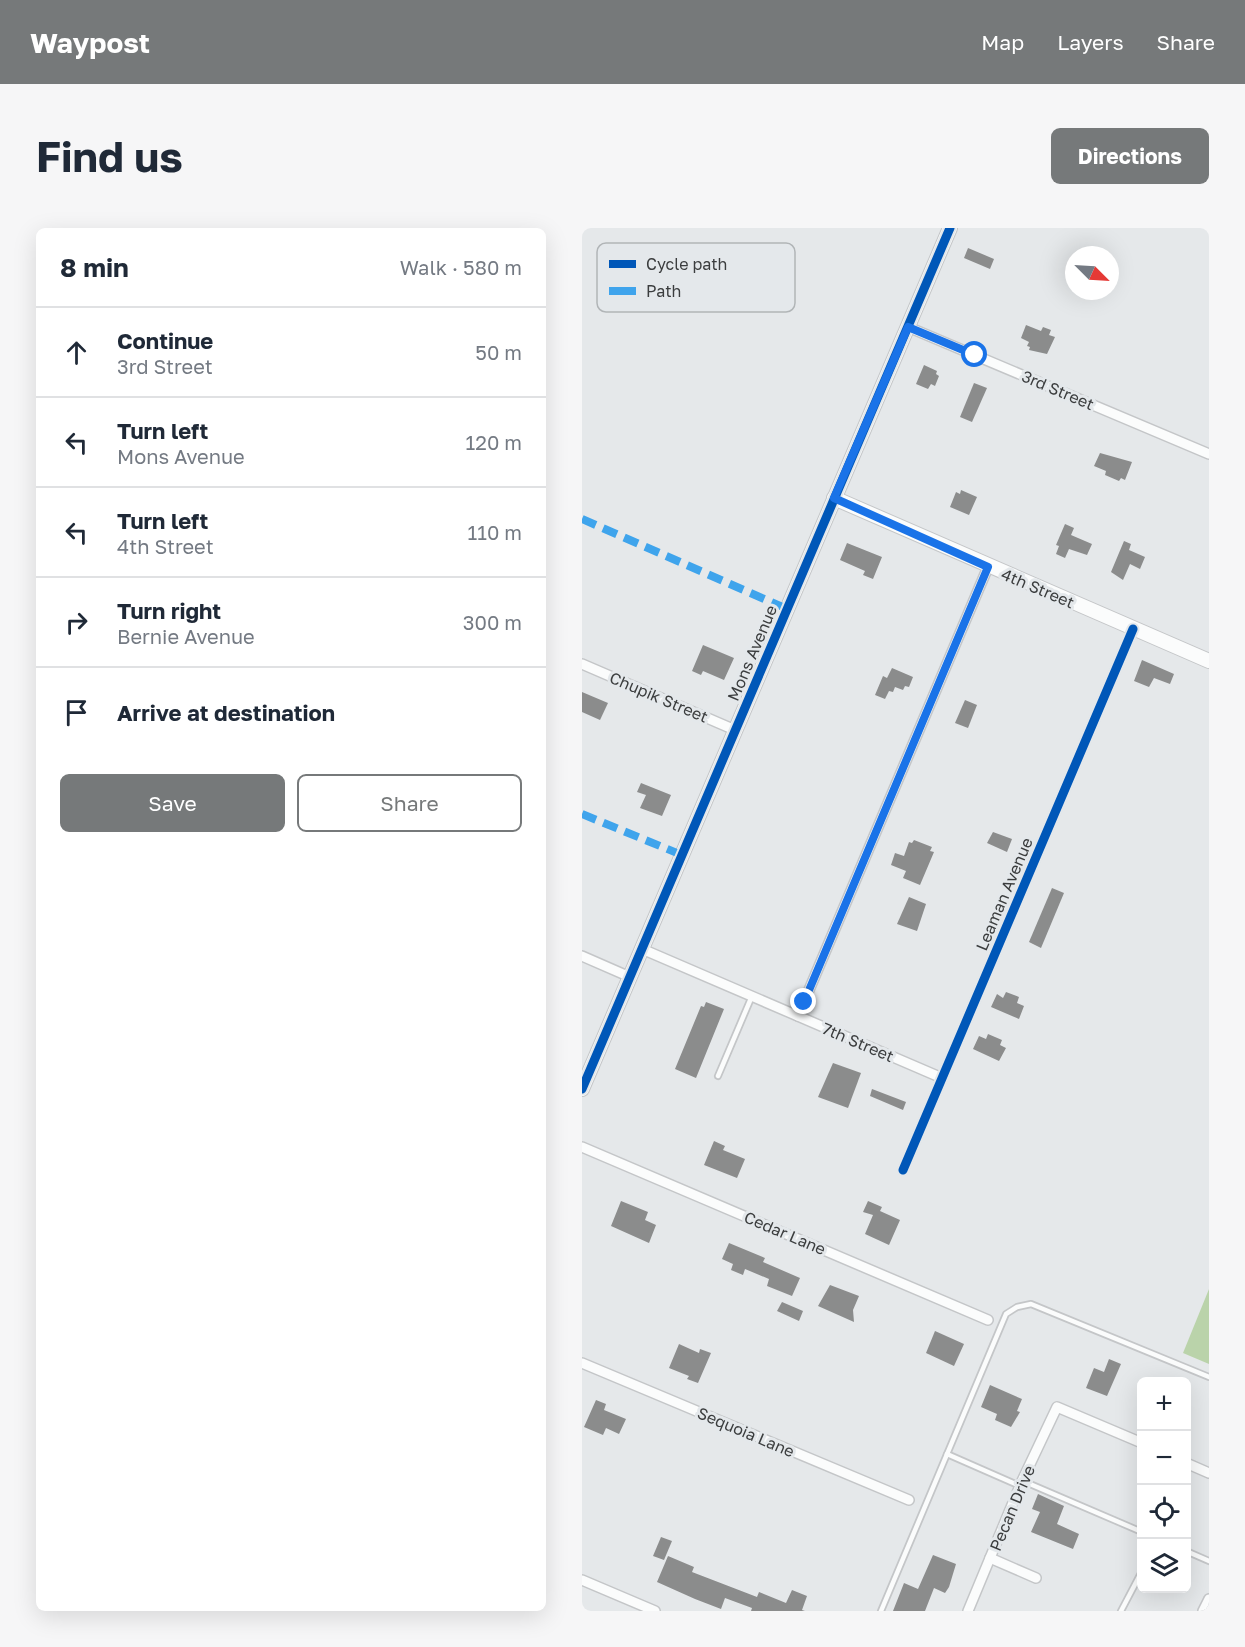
<!DOCTYPE html>
<meta charset="utf-8">
<style>
body{margin:0;font-family:"Golos Text",sans-serif;background:#f6f6f7;color:#1f2937}
.controls{position:absolute;right:18px;bottom:18px;display:grid;overflow:hidden;border-radius:9px;box-shadow:0 6px 24px #0002}
.controls button{width:54px;height:54px;display:grid;place-items:center;padding:0;border:0;border-bottom:2px solid #e0e1e3;background:#fff;color:#1f2937;font:30px sans-serif}
.compass{position:absolute;left:483px;top:18px;width:54px;height:54px;border-radius:50%;background:#fff;box-shadow:0 6px 24px #0002;rotate:114deg}
.stop{position:absolute;width:18px;height:18px;margin:-14px;border:4px solid #1a73e8;border-radius:50%;background:#fff}
.stop.end{background:#1a73e8;border-color:#fff;box-shadow:0 2px 6px #0008}
.list{margin:0;padding:0;list-style:none}
h2{display:flex;justify-content:space-between;align-items:center;height:78px;margin:0;padding:0 24px;font-size:26px}
h2 small{font-size:20px;font-weight:400;color:#747a83}
.list li{display:grid;grid-template-columns:39px 1fr auto;gap:18px;align-items:center;box-sizing:border-box;height:90px;padding:0 24px;border-top:2px solid #e0e1e3}
.list b{display:block;font-size:22px;white-space:nowrap}
.list p{margin:0;font-size:20px;white-space:nowrap;color:#747a83}
.list em{font-size:20px;font-style:normal;color:#747a83}
.actions{display:flex;gap:12px;padding:18px 24px}
.actions a{flex:1;padding:14px 0;border:2px solid #76797a;border-radius:9px;text-align:center;font-size:21px;color:#76797a}
.actions .main{background:#76797a;color:#fff}
.icon{flex:none;width:33px;height:33px;fill:none;stroke:currentColor;stroke-width:2;stroke-linecap:round;stroke-linejoin:round}
.map{position:relative;flex:none;width:627px;height:1383px;overflow:hidden;border-radius:9px}
header{display:flex;align-items:center;gap:36px;box-sizing:border-box;height:84px;padding:0 30px;background:#76797a;color:#fff}
header strong{font-size:28px}
nav{display:flex;gap:33px;margin-inline-start:auto;font-size:21px}
.intro{display:flex;align-items:center;justify-content:space-between;box-sizing:border-box;height:144px;padding:0 36px}
h1{margin:0;font-size:42px}
.button{padding:15px 27px;border-radius:9px;background:#76797a;color:#fff;font-size:21px;font-weight:700}
main{display:flex;gap:36px;padding:0 36px}
aside{flex:1;background:#fff;border-radius:9px;box-shadow:0 6px 24px #0002}
.map>svg:first-child{display:block}
</style>
<header>
<strong>Waypost</strong>
<nav><a>Map</a><a>Layers</a><a>Share</a></nav>
</header>
<div class="intro"><h1>Find us</h1><a class="button">Directions</a></div>
<main>
<aside>
<h2>8 min<small>Walk · 580 m</small></h2>
<ul class="list">
<li><svg class="icon" aria-label="ahead" viewBox="0 0 24 24"><path d="M12 20V5M6 11l6-6 6 6"/></svg><div><b>Continue</b><p>3rd Street</p></div><em>50 m</em></li>
<li><svg class="icon" aria-label="left" viewBox="0 0 24 24"><path d="M17 20v-9H6M10 6l-5 5 5 5"/></svg><div><b>Turn left</b><p>Mons Avenue</p></div><em>120 m</em></li>
<li><svg class="icon" aria-label="left" viewBox="0 0 24 24"><path d="M17 20v-9H6M10 6l-5 5 5 5"/></svg><div><b>Turn left</b><p>4th Street</p></div><em>110 m</em></li>
<li><svg class="icon" aria-label="right" viewBox="0 0 24 24"><path d="M7 20v-9h11M14 6l5 5-5 5"/></svg><div><b>Turn right</b><p>Bernie Avenue</p></div><em>300 m</em></li>
<li><svg class="icon" aria-label="arrive" viewBox="0 0 24 24"><path d="M6 21V4h12l-3 4 3 4H6"/></svg><div><b>Arrive at destination</b></div></li>
</ul>
<div class="actions"><a class="main">Save</a><a>Share</a></div>
</aside>
<div class="map">
<svg width="627" height="1383" viewBox="0 0 627 1383">
<rect width="100%" height="100%" fill="#e5e8ea"/>
<path fill="#bad3aa" d="M627,1061V1136L601,1125Z"/>
<g fill="#8b8c8c">
<path d="M386,20L412,31L408,41L382,30Z"/>
<path d="M444,97L459,103L461,99L469,102L467,107L473,109L465,126L447,122L448,119L445,118L447,114L439,110Z"/>
<path d="M342,137L355,143L354,146L357,148L353,158L349,156L346,161L334,156Z"/>
<path d="M392,155L405,160L390,194L378,189Z"/>
<path d="M518,225L550,234L543,252L539,250L537,253L523,247L524,243L512,238Z"/>
<path d="M379,262L395,269L387,287L368,279L374,264L378,266Z"/>
<path d="M483,296L492,300L489,307L510,316L505,327L487,321L483,330L474,326L477,318L474,317Z"/>
<path d="M542,313L549,316L547,322L563,329L558,341L548,336L541,352L529,344Z"/>
<path d="M265,315L300,329L291,351L281,347L283,343L258,332Z"/>
<path d="M121,417L152,430L142,452L121,443L119,447L110,443Z"/>
<path d="M560,432L592,446L588,456L572,450L567,459L552,453Z"/>
<path d="M310,440L331,449L327,459L323,458L321,462L313,459L311,464L307,463L303,471L293,467L301,448L305,450Z"/>
<path d="M0,464L26,475L18,492L0,484Z"/>
<path d="M383,472L395,477L386,500L373,495Z"/>
<path d="M59,555L89,567L80,588L58,580L64,567L55,564Z"/>
<path d="M411,604L430,611L425,624L405,615Z"/>
<path d="M332,612L350,619L348,623L352,624L338,657L321,650L324,643L309,637L313,625L322,628L327,614L330,615Z"/>
<path d="M470,660L482,665L459,720L447,714Z"/>
<path d="M327,669L344,676L335,703L315,696Z"/>
<path d="M424,764L437,769L435,775L442,778L437,791L409,779L415,766L421,770Z"/>
<path d="M124,774L142,781L114,850L93,841L119,778L122,779Z"/>
<path d="M406,806L420,812L418,817L424,820L417,833L391,821L397,808L404,811Z"/>
<path d="M251,835L279,845L266,880L236,869Z"/>
<path d="M290,861L324,874L321,882L288,868Z"/>
<path d="M132,913L143,918L141,922L163,931L155,950L122,937Z"/>
<path d="M39,973L66,984L63,992L74,997L67,1015L29,998Z"/>
<path d="M286,973L300,979L298,983L318,992L307,1017L283,1006L291,987L281,984Z"/>
<path d="M147,1015L183,1030L181,1034L218,1050L210,1068L185,1058L187,1051L163,1041L161,1047L149,1042L151,1036L140,1031Z"/>
<path d="M248,1057L277,1068L271,1082L272,1094L236,1078Z"/>
<path d="M200,1074L221,1083L217,1093L195,1083Z"/>
<path d="M353,1103L382,1116L372,1138L344,1125Z"/>
<path d="M97,1116L117,1125L118,1121L129,1125L116,1155L105,1151L107,1148L87,1140Z"/>
<path d="M527,1131L539,1136L525,1168L504,1160L512,1140L522,1144Z"/>
<path d="M408,1157L440,1171L435,1183L438,1184L429,1199L413,1192L415,1186L399,1179Z"/>
<path d="M14,1172L24,1176L22,1182L44,1191L37,1206L24,1200L21,1207L2,1199Z"/>
<path d="M456,1266L482,1278L475,1296L497,1306L491,1321L449,1304L458,1284L450,1281Z"/>
<path d="M79,1309L90,1313L82,1332L71,1328Z"/>
<path d="M351,1327L374,1336L367,1359L363,1365L352,1360L343,1383H311L322,1355L336,1361Z"/>
<path d="M86,1328L112,1339L110,1344L175,1369L177,1364L204,1375L210,1362L225,1368L220,1382L223,1383H169L170,1380L143,1370L139,1381L113,1371L75,1354Z"/>
</g>
<g fill="none" stroke-linecap="round" stroke-linejoin="round">
<g stroke="#c4c6c8" stroke-width="8">
<g id="lane">
<path d="M136,848L170,768"/>
<path d="M365,1226L438,1258"/>
<path d="M441,1253L560,1304"/>
<path d="M604,1323L627,1333"/>
<path d="M299,1383L424,1086L435,1079L449,1076L627,1149"/>
<path d="M539,1383L560,1343"/>
</g>
</g>
<g stroke="#c4c6c8" stroke-width="12">
<g id="street">
<path d="M326,99L627,226"/>
<path d="M0,436L153,502"/>
<path d="M60,721L360,850"/>
<path d="M0,728L48,749"/>
<path d="M216,788L406,339"/>
<path d="M0,919L406,1092"/>
<path d="M321,942L551,401"/>
<path d="M0,1135L327,1272"/>
<path d="M604,1235L627,1245"/>
<path d="M408,1330L454,1350"/>
<path d="M0,1352L73,1383"/>
<path d="M386,1383L440,1253L475,1179L560,1215"/>
<path d="M621,1383L627,1371"/>
</g>
</g>
<g stroke="#c4c6c8" stroke-width="16">
<g id="secondary">
<path d="M252,270L627,433"/>
<path d="M0,861L368,0"/>
</g>
</g>
<use href="#lane" stroke="#fbfcfc" stroke-width="4.5"/>
<use href="#street" stroke="#fbfcfc" stroke-width="9"/>
<use href="#secondary" stroke="#fbfcfc" stroke-width="14"/>
<g stroke="#3fa4ec" stroke-width="8" stroke-dasharray="15 8" stroke-linecap="butt">
<path d="M0,291L205,381"/>
<path d="M0,586L100,627"/>
</g>
<g stroke="#e4e8eb" stroke-width="13">
<g id="cycleway">
<path d="M0,861L368,0"/>
<path d="M321,942L551,401"/>
</g>
</g>
<use href="#cycleway" stroke="#0057b8" stroke-width="9"/>
</g>
<g fill="none" stroke-linecap="round" stroke-linejoin="round">
<path stroke="#1a73e8" stroke-width="8" d="M222,774L406,339L252,270L326,99L393,127"/>
</g>
<g text-anchor="middle" stroke-width="6" stroke-linejoin="round" paint-order="stroke">
<g font-size="16" fill="#3b3d3e" stroke="#e4e8eb">
<text transform="translate(476 162) rotate(23)" y="6">3rd Street</text>
<text transform="translate(456 360) rotate(23)" y="6">4th Street</text>
<text transform="translate(170 425) rotate(-67)" y="6">Mons Avenue</text>
<text transform="translate(77 469) rotate(23)" y="6">Chupik Street</text>
<text transform="translate(422 666) rotate(-67)" y="6">Leaman Avenue</text>
<text transform="translate(276 814) rotate(23)" y="6">7th Street</text>
<text transform="translate(203 1005) rotate(23)" y="6">Cedar Lane</text>
<text transform="translate(164 1204) rotate(23)" y="6">Sequoia Lane</text>
<text transform="translate(430 1280) rotate(-67)" y="6">Pecan Drive</text>
</g>
</g>
<rect x="15" y="15" width="198" height="69" rx="9" fill="#e4e8eb" stroke="#b1b5b7" stroke-width="1.5"/>
<rect x="27" y="32" width="27" height="8" fill="#0057b8"/>
<rect x="27" y="59" width="27" height="8" fill="#3fa4ec"/>
<g font-size="16" fill="#3b3d3e">
<text x="64" y="42">Cycle path</text>
<text x="64" y="69">Path</text>
</g>
</svg>
<div class="controls">
<button>+</button>
<button>−</button>
<button><svg class="icon" aria-label="locate" viewBox="0 0 24 24"><circle cx="12" cy="12" r="6"/><path d="M12 2v4M12 18v4M2 12h4M18 12h4"/></svg></button>
<button><svg class="icon" aria-label="layers" viewBox="0 0 24 24"><path d="M12 4l9 5-9 5-9-5zM3 14l9 5 9-5"/></svg></button>
</div>
<svg class="compass" viewBox="-18 -18 36 36"><path d="M0-13l5 13h-10z" fill="#e53935"/><path d="M0 13l5-13h-10z" fill="#747a83"/></svg>
<div class="stop" style="left:393px;top:127px"></div>
<div class="stop end" style="left:222px;top:774px"></div>
</div>
</main>
